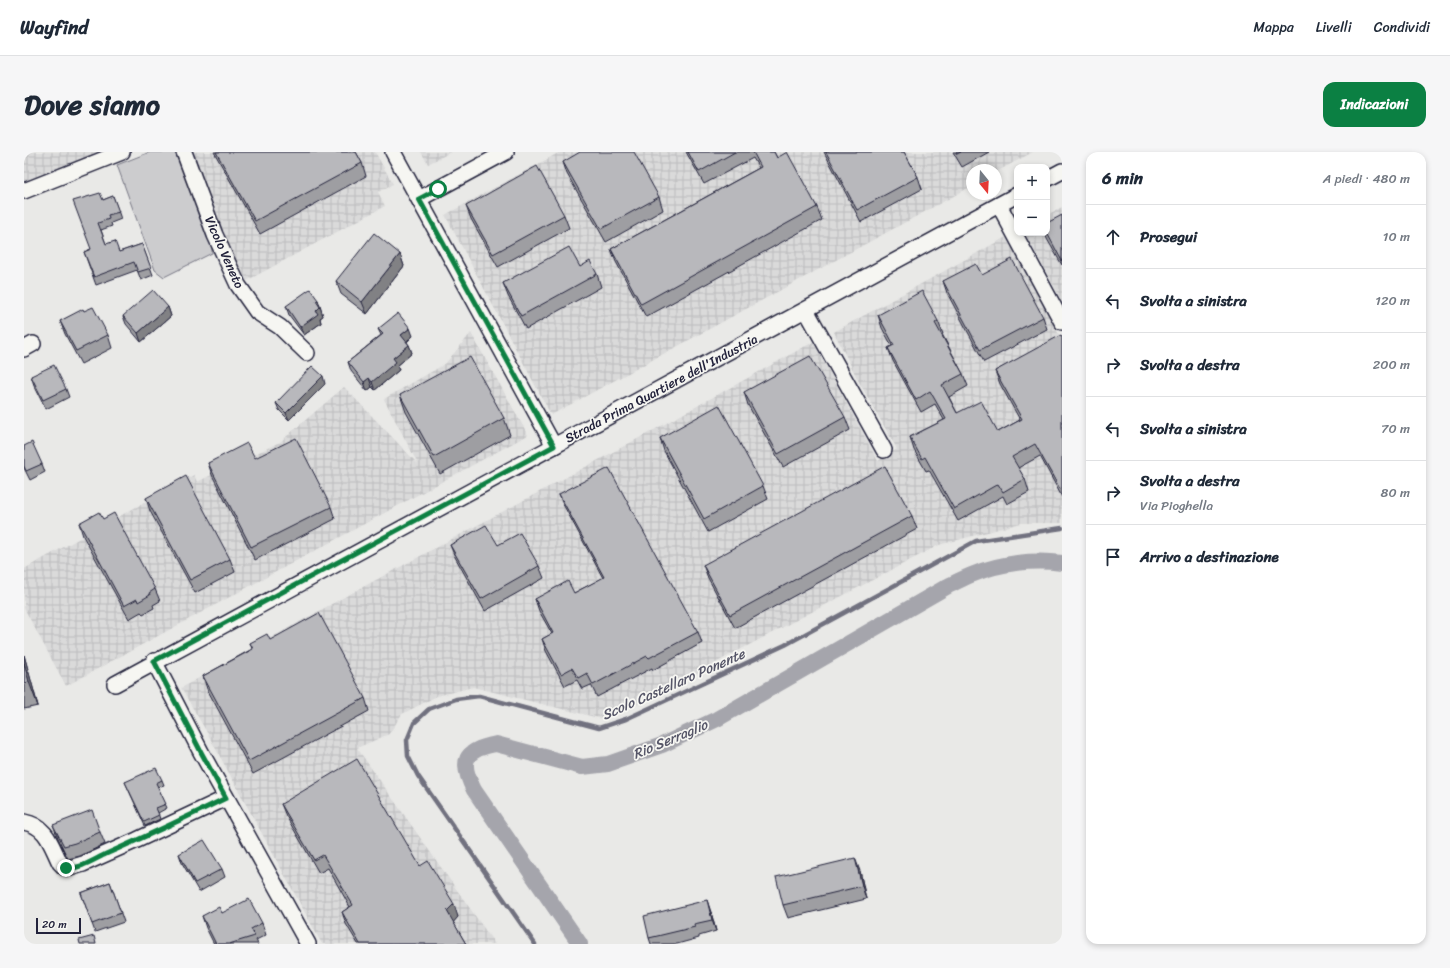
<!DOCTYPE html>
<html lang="it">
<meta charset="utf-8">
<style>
body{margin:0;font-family:Sriracha,sans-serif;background:#f6f6f7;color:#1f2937}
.controls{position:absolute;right:12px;top:12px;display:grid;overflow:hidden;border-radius:8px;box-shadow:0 2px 6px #0003}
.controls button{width:36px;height:36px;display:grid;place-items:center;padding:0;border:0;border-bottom:1px solid #e0e1e3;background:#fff;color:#1f2937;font:20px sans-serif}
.compass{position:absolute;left:942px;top:12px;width:36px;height:36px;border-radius:50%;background:#fff;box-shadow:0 2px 6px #0003;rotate:162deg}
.scale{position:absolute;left:12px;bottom:10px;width:45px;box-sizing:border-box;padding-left:4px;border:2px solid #22223b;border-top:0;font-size:11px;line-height:14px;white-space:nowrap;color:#22223b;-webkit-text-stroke:3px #f6f6f2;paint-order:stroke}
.stop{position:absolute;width:12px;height:12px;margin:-9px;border:3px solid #0b8043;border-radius:50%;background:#fff}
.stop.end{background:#0b8043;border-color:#fff;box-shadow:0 1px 4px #0008}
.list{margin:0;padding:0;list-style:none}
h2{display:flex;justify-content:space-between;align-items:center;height:52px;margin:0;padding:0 16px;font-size:17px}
h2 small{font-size:13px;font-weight:400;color:#747a83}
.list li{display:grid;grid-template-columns:26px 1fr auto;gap:12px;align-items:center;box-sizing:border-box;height:64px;padding:0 16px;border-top:1px solid #e0e1e3}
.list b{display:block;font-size:15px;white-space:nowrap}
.list p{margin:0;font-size:13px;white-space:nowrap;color:#747a83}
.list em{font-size:13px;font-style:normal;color:#747a83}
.icon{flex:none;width:22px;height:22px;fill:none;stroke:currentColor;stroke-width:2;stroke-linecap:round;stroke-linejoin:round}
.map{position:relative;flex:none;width:1038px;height:792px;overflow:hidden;border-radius:12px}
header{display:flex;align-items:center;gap:24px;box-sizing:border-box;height:56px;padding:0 20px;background:#fff;border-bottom:1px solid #e0e1e3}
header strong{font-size:19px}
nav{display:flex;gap:22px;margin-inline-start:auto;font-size:14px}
.intro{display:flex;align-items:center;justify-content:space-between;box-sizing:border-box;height:96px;padding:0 24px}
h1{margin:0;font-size:28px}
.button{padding:10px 18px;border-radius:12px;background:#0b8043;color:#fff;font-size:14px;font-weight:700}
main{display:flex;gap:24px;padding:0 24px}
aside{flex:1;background:#fff;border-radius:12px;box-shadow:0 2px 6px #0003}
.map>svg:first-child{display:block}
</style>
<header>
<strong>Wayfind</strong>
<nav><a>Mappa</a><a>Livelli</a><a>Condividi</a></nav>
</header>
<div class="intro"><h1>Dove siamo</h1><a class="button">Indicazioni</a></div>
<main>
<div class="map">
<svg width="1038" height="792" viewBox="0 0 1038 792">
<defs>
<pattern id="industrial-grid" width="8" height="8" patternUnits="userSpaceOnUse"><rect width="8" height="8" fill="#dadada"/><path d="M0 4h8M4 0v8" fill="none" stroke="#bbbbbc"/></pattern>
</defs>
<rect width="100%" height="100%" fill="#e9e9e7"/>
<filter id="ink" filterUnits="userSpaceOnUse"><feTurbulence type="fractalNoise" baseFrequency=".025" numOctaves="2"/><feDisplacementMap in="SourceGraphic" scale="8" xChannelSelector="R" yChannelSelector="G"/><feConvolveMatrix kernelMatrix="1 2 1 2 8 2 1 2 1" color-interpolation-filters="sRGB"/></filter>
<g filter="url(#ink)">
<g fill="url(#industrial-grid)">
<path d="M0,0H78L0,33Z"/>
<path d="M167,0H351L369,32L354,40L361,54L222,129L200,84Z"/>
<path d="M397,0H427L404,12Z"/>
<path d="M536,0H1009L972,20V18H948V34L527,263L421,63Z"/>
<path d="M1038,55V149L1001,81H1023V63Z"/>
<path d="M982,85L1038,188V371H997L915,393L706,503L623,549L575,566L449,535L413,544L378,562L365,582L333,596L471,792H298L181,577L157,536L313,449L628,279L789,190L854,309L873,297L835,230L810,180Z"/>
<path d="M447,181L504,283L42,534L0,456V417L170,323L173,330L256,290L320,235L394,312L360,247L421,212Z"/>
</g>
<path fill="#ccccce" stroke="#777784" d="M126,0H152L188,94V101L140,125L131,118L93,13Z"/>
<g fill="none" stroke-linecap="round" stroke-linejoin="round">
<path stroke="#71717f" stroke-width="4.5" d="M511,792L394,624L384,604L383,588L390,571L405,557L432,547L455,544L575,576L602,567L761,493L952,389L1038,376"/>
<path stroke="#a5a5ac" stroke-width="16" d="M556,792L450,638C435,609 440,598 472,592L558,615L584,612L638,593L693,567L924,434C933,430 941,425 950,422C976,411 1010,407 1038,411"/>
<g stroke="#22223b" stroke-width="18">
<g id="minor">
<path d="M160,0L191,83L214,133L233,160L256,175L283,201"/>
<path d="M369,0L530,294"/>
<path d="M1023,27L1038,19"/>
<path d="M0,39L98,0"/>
<path d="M395,47L482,0"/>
<path d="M975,53L1038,170"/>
<path d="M782,158L860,298"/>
<path d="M0,197L9,192"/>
<path d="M130,509L177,600L284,792"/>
<path d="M91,532L993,43"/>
<path d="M0,670C23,674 27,693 36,711L40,715L46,716L59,712L113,688L202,646"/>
</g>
</g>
<use href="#minor" stroke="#f6f6f2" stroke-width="15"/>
</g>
<g fill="#9e9ea2" stroke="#22223b">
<path d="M190,0H332L338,11L342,24L236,82Z"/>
<path d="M662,0H750L753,6L793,55L798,68L622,165L592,110L587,97L735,16L729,6L680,32Z"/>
<path d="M800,0H880L894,25L898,37L837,70Z"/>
<path d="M929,0H965L938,15Z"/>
<path d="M539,10L635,45L639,58L582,90L543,22Z"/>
<path d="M89,44L97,67L87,71L88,74L77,78L82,92L95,100L118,92L129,123L117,128L113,118L72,133L60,100L67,97L79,48Z"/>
<path d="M442,54L540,63L545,76L474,115L447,67Z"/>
<path d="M1038,63V113L1023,87L1021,81H1023Z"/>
<path d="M376,102L380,114L343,162L317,142L312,129Z"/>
<path d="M556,115L573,122L577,135L502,177L484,144L479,131Z"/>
<path d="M958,123L1019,165L1023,177L960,210L923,141L919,129Z"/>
<path d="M294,148L299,164L296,166L297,171L280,183L265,163L262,154Z"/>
<path d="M144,155L147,164L117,190L102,172L99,164Z"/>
<path d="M60,159L84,183L88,196L57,212L41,182L36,169Z"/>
<path d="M854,163L914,169L919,182H918L939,222L944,234L925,245L933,261L974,280L996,268L976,232L971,219L1038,186V345L1016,304L994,316L1001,327L1005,340L983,352L979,344L934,369L905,318L902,319L890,298L886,285L920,268L911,252L897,260L869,209L864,196L868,194L858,176Z"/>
<path d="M354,177L389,184L383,190L385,193L388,201L373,214L375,218L351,238L348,235L343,239L327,219L324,210L357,183Z"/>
<path d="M7,224L42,237L45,245L22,257L10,233Z"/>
<path d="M301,232L265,268L255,258L252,251Z"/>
<path d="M720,240L821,265L826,278L759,315L724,253Z"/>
<path d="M376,243L480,266L486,283L416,322L382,260Z"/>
<path d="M636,286L739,334L744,347L684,380L640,299Z"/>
<path d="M0,294L18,312L21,320L6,328L0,316Z"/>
<path d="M231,306L307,355L311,367L231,408L188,323L184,311Z"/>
<path d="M535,342L674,480L678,491L629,518L628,516L573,545L567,533L558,537L553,528L541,534L522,499L518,487L528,482L515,459L511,447L550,441L579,426L540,354Z"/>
<path d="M122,346L206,407L211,420L171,441L126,359Z"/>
<path d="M888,364L893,377L711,476L684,426L679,413Z"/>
<path d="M79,367L131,437L136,449L129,453L130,456L119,462L117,460L105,467L59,384L55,371Z"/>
<path d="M426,393H474L515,414L520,426L461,459L431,405Z"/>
<path d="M226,491L341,546L345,559L229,622L183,537L179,524L228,497Z"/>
<path d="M0,503L14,554L0,557Z"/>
<path d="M138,628L140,633L134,635L143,656L134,661L136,667L121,674L101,630Z"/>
<path d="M257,652L396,714L434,765L429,770L442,792H334L322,772L318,760L326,755L304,716L295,721L262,664Z"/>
<path d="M29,673L76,680L81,692L56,704L44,707L34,686Z"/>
<path d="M155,702L198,717L201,725L175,740L158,711Z"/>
<path d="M836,719L842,747L764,766L759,753Z"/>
<path d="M86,730L100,770L71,780L57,741Z"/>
<path d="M687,760L692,779L675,784V786L653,792H627L625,786Z"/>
<path d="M198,761L238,771L242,783L232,788L234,792H190L182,776L178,764Z"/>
</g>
<g fill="#818184" stroke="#22223b">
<path d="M376,102L380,114L343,162L338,150Z"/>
<path d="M294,148L299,164L296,166L297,171L280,183L276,175L292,159V149Z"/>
<path d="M144,155L147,164L117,190L114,181Z"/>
<path d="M386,176L389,184L380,191L377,183Z"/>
<path d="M385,193L388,201L373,214L375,218L351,238L348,230L369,206Z"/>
<path d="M299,224L301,232L265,268L262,261Z"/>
<path d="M345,226L348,235L343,239L340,230Z"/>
<path d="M0,503L14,554L5,530L0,511Z"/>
<path d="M831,706L836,719L842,747L838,734Z"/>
<path d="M683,748L687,760L692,779L688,768Z"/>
<path d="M430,752L434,765L428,772L423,759Z"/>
</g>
<g fill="#b8b8bc" stroke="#22223b">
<path d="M192,0H332L338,11L231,69Z"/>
<path d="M556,0H610L635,45L577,77L539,10Z"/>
<path d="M664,0H711L675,20Z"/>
<path d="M729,0H750L753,6L763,0L793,55L617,152L587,97L737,15Z"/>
<path d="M802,0H880L894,25L833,58Z"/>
<path d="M932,0H937L933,2Z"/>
<path d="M513,14L540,63L469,102L442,54Z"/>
<path d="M76,41L79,48L89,44L95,60L84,63L85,67L74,71L82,92L91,89L95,100L118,92L127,116L114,120L110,110L70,125L60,100L67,97L49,49Z"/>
<path d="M1038,63V109L1023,81V71Z"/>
<path d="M350,81L376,102L338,150L312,129Z"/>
<path d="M545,95L556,115L566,109L573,122L497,164L479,131Z"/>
<path d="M988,107L1019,165L956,198L919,129L952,112L958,123Z"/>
<path d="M286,137L294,148L292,149L296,155L292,159L294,162L276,175L262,154Z"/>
<path d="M129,138L144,155L114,181L99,164Z"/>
<path d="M898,139L914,169L911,171L939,222L918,233L933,261L957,249L974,280L998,267L971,219L1037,183L1038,186V336L1036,337L1011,292L988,305L1001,327L979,340L974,332L930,357L901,305L898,307L886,285L922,267L906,239L892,248L864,196L870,193L854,163Z"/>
<path d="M69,155L84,183L52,199L36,169L59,157L60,159Z"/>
<path d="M374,161L386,176L377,183L385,193L369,206L372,210L348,230L345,226L340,230L324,210L359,182L354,177Z"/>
<path d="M786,204L821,265L754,302L720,240Z"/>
<path d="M446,205L480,266L410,305L376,243Z"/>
<path d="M30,213L42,237L19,248L7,224Z"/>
<path d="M288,214L299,224L262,261L252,251Z"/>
<path d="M695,253L739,334L680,367L636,286Z"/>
<path d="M272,286L307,355L227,395L184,311L223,291L231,306Z"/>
<path d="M8,290L18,312L2,319L0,314V294Z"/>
<path d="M861,314L888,364L706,463L679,413Z"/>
<path d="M585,316L674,480L625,506L623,504L569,533L563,521L554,526L548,516L537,522L518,487L529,481L511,447L544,429L550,441L580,425L535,342Z"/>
<path d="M162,324L206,407L166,428L122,346Z"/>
<path d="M75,360L79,367L90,361L131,437L125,441L126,443L114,450L113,447L100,454L55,371Z"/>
<path d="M462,373L474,393L496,381L515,414L457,447L426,393Z"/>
<path d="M295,461L341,546L225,609L179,524L229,497L226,491L243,482L246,488Z"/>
<path d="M0,511L5,530L0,531Z"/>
<path d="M333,607L396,714L404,709L430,752L423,759L442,792H336L318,760L329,753L299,703L290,708L257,652Z"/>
<path d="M132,616L138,628L132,631L142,652L132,656L135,663L120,670L101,630Z"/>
<path d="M68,658L76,680L51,691L40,694L29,673Z"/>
<path d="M180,688L198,717L171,731L155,702Z"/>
<path d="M831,706L838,734L759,753L752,725Z"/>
<path d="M86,730L97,761L68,772L57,741Z"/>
<path d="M225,747L238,771L227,777L231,784L205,792H192L178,764L195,755L198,761Z"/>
<path d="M683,748L688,768L670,772L671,775L625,786L620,764Z"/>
<path d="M70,784L72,792H56L55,788Z"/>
</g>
</g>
<g fill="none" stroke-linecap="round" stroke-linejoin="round" filter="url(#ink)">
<path stroke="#0b8043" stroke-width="5" d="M42,716C55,718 71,707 82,702C123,684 163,665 202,646L177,600L130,509L530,294L395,47L414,37"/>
</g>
<g text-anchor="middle" stroke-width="3.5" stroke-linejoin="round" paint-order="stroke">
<g font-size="13" fill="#22223b" stroke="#f6f6f2">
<text transform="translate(201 100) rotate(66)" y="5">Vicolo Veneto</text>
<text transform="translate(637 236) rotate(-28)" y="5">Strada Prima Quartiere dell'Industria</text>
</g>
<g font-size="14" font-style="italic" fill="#565668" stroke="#f6f6f2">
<text transform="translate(649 532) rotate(-24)" y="5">Scolo Castellaro Ponente</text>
<text transform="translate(646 587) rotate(-23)" y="5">Rio Serraglio</text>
</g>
</g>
</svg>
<div class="controls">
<button>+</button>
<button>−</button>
</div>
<svg class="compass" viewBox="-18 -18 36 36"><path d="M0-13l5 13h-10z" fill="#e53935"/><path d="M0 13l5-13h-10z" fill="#747a83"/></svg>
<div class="scale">20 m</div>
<div class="stop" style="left:414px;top:37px"></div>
<div class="stop end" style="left:42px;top:716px"></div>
</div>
<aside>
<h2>6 min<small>A piedi · 480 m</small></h2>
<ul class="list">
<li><svg class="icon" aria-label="ahead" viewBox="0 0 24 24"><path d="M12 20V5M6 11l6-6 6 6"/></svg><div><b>Prosegui</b></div><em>10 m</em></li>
<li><svg class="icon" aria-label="left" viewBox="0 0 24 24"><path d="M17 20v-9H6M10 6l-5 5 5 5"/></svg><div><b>Svolta a sinistra</b></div><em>120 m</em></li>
<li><svg class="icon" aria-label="right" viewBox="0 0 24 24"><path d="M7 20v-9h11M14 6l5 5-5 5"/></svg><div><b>Svolta a destra</b></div><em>200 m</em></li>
<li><svg class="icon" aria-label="left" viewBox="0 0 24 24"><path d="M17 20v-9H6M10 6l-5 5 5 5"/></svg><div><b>Svolta a sinistra</b></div><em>70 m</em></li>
<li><svg class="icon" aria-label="right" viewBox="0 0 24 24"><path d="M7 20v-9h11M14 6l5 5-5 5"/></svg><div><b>Svolta a destra</b><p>Via Pioghella</p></div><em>80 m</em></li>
<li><svg class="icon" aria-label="arrive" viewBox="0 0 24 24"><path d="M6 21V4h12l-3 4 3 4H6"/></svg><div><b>Arrivo a destinazione</b></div></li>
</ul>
</aside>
</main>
